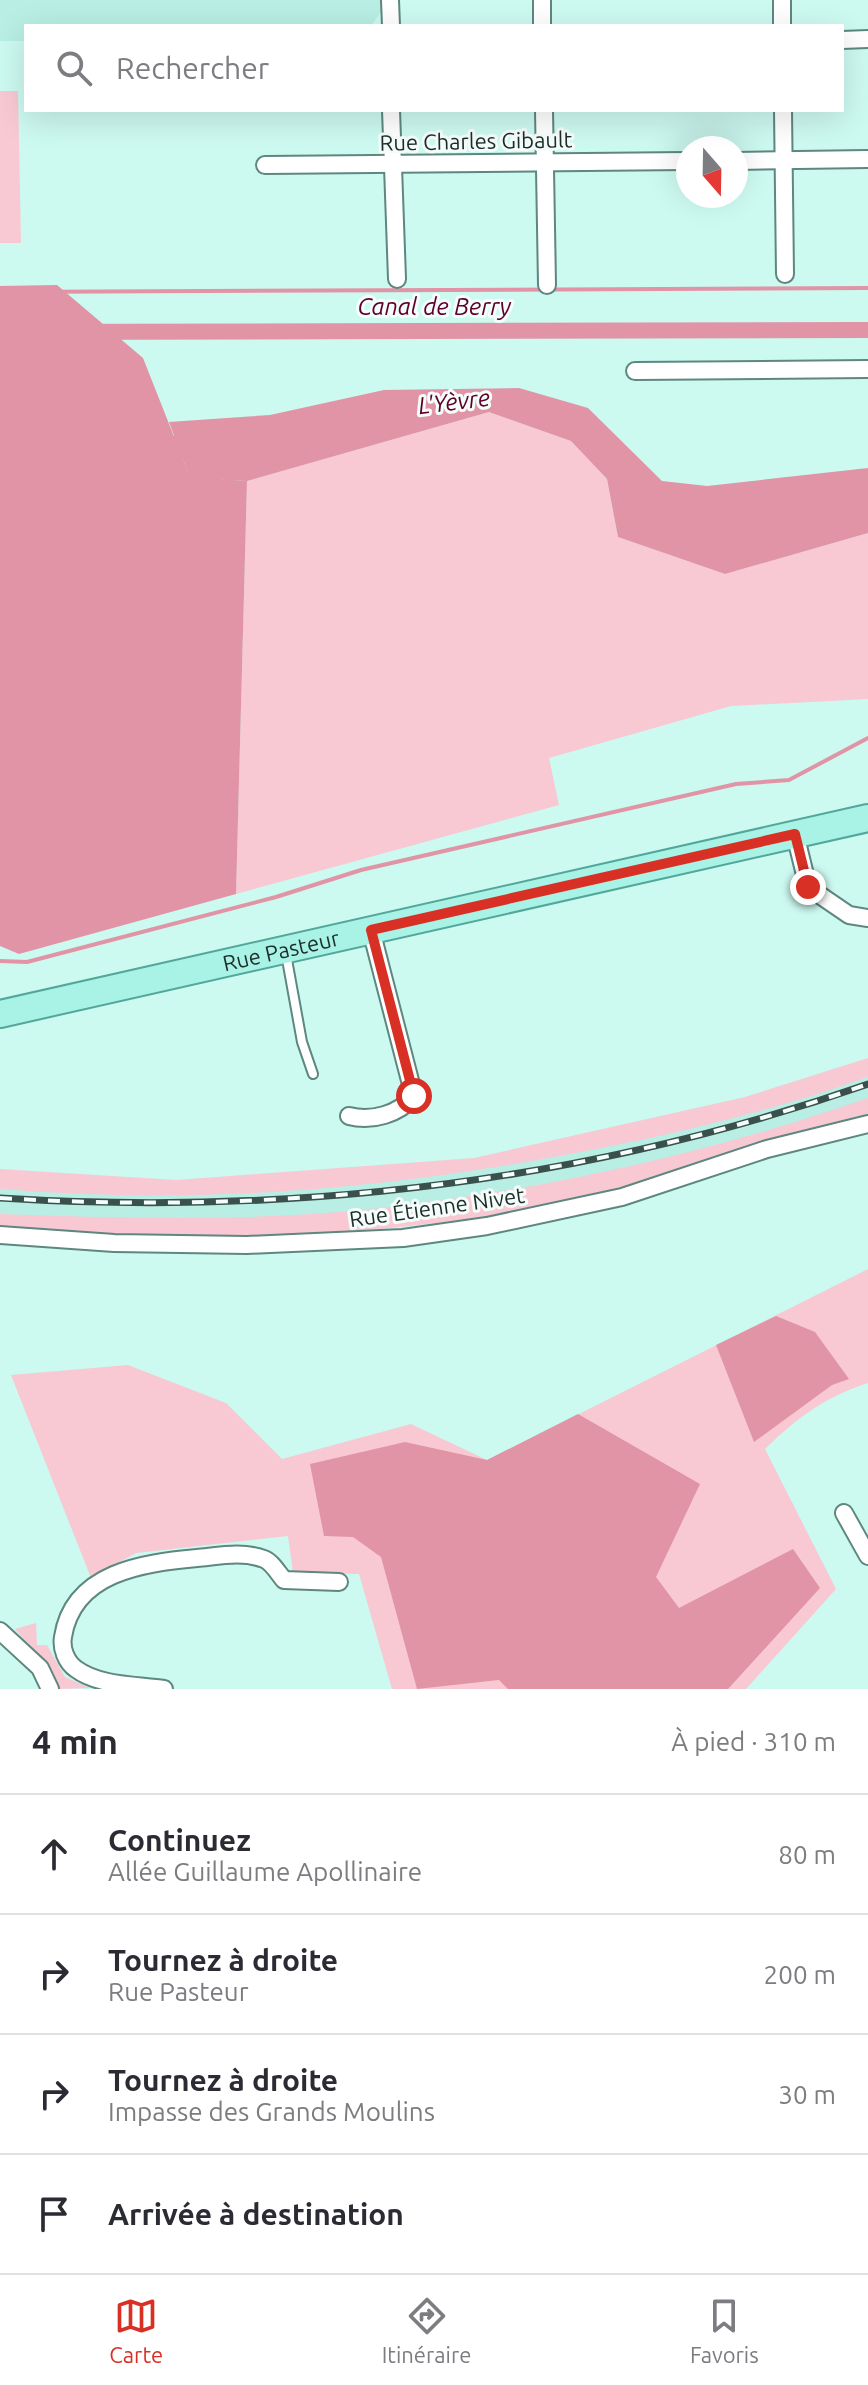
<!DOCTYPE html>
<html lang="fr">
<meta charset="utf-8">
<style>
body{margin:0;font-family:Ubuntu,sans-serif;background:#f2f2f3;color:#2b2b33}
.compass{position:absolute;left:676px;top:136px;width:72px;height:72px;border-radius:50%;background:#fff;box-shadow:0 8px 32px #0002;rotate:160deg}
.stop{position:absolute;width:24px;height:24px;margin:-18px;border:6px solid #d93025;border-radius:50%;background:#fff}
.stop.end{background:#d93025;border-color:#fff;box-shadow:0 2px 8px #0008}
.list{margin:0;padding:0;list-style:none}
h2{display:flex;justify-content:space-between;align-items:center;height:104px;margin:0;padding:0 32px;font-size:34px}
h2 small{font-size:26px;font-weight:400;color:#7c7c81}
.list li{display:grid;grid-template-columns:52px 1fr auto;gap:24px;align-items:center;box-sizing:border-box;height:120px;padding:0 32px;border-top:2px solid #e1e1e2}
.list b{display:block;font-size:30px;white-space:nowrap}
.list p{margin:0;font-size:26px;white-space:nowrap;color:#7c7c81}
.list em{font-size:26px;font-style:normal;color:#7c7c81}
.icon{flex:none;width:44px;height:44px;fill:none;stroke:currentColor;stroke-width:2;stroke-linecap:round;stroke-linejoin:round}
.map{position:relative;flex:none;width:868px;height:1689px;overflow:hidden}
.search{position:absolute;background:#fff;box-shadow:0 8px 32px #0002;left:24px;right:24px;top:24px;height:88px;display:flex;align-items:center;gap:20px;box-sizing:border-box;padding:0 28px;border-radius:0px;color:#7c7c81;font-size:30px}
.sheet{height:584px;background:#fff}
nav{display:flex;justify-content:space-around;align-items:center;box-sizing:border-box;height:112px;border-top:2px solid #e1e1e2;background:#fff;font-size:22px;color:#7c7c81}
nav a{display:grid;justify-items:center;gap:4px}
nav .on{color:#d93025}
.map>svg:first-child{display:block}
</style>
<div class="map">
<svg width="868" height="1689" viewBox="0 0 868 1689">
<rect width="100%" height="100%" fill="#ccf9f0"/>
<g fill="#b8eee4">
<path d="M0,0H381V12L371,26H26V41H0Z"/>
<path d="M868,1065V1105L560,1190L246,1223L0,1218V1182L75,1185L474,1166L613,1138Z"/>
</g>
<g fill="#f8c9d3">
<path d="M0,91H18L21,243H0Z"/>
<path d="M489,412L571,441L607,479L618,537L725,574L868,533V699L731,706L549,758L559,805L236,894L247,481Z"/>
<path d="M868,1058V1077C758,1116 647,1141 532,1161C356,1192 179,1204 0,1189V1169L176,1180L474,1158L745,1097Z"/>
<path d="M868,1098V1118C774,1145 679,1178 583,1199C392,1240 194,1243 0,1228V1214C123,1218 248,1222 371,1209C540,1191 707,1154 868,1098Z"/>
<path d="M868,1269V1383C825,1397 798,1417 765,1449L836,1589L746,1689H392L359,1574L293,1573L288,1536L136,1553L91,1578L11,1375L128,1365L226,1403L282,1459L411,1424L487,1460Z"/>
<path d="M36,1623L37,1645H47L65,1677L90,1688L59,1689L47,1667L15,1629Z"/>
</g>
<g fill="#e194a6">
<path d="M57,285L143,358L190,477L247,481L236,894L19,954L0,946V286Z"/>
<path d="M776,1316L815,1332L849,1379L832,1385L754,1442L716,1345Z"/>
<path d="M578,1414L700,1484L656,1577L679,1608L793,1549L820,1588L728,1689H508L499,1680L417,1689L381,1557L353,1537L324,1536L310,1464L405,1442L487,1460Z"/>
</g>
<path fill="#e094a5" d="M519,388L588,408L662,481L707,486L868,468V533L725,574L618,537L607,479L571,441L489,412L247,481L190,478L169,422L270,415L384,390Z"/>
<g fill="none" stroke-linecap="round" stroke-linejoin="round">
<g stroke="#e094a5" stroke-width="4">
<path d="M0,292L868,288"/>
<path d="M0,961L27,962L276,897L361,870L736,784L789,780L868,738"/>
</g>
<path stroke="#e094a5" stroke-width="16" d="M0,332L868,330"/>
<path stroke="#e094a5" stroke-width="26" d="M0,491L81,466L211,442"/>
<g stroke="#5d877f" stroke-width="12">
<path id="service" d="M286,954L302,1042L313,1074"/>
</g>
<g stroke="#5d877f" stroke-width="20">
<g id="minor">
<path d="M390,0L391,26"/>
<path d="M542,0V26"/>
<path d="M782,0V26"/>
<path d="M842,40L868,39"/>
<path d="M391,110L397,279"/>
<path d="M544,110L547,285"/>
<path d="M783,110L785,274"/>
<path d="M736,161L868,159"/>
<path d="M265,165L688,161"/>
<path d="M635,371L868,369"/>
<path d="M795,834L808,887L849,915L868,918"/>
<path d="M349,1116C372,1122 399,1114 414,1096L371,930"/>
<path d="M0,1235L114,1243L247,1245L403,1238L487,1226L622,1197L767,1149L868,1124"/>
<path d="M844,1513L868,1556"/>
<path d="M0,1631L40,1668L50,1689"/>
<path d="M164,1689C136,1685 99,1686 76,1669C66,1662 61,1648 63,1637C73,1572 143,1563 197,1558C219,1556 243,1551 264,1559C272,1562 278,1573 284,1580L339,1582"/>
</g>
</g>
<g stroke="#53a79a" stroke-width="30">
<g id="primary">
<path id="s1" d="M0,1014L868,818"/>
</g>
</g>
<use href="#service" stroke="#fff" stroke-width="8"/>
<use href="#minor" stroke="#fff" stroke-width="16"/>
<use href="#primary" stroke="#a9f2e6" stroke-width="26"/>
<g stroke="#3a504c" stroke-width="7">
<path id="rail" d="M0,1198C295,1216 588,1182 868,1084"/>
</g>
<use href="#rail" stroke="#f5fdfb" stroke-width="4" stroke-dasharray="12" stroke-linecap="butt"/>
</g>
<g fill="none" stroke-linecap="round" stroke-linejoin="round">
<path stroke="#d93025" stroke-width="10" d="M414,1096L371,930L795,834L808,887"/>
</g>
<g text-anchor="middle" stroke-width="6" stroke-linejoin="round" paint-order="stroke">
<g font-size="22" fill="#1c2d2a" stroke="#f5fdfb">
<text transform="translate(476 141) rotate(-1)" y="8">Rue Charles Gibault</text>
<text dy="8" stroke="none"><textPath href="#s1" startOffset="288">Rue Pasteur</textPath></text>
<text transform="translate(437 1207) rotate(-8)" y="8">Rue Étienne Nivet</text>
</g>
<g font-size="24" font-style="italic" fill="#5e0028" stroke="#f5fdfb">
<text x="434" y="315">Canal de Berry</text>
<text transform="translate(454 402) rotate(-7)" y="8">L'Yèvre</text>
</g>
</g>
</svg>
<svg class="compass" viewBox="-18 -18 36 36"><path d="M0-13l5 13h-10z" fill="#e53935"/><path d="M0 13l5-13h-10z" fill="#7c7c81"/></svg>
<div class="stop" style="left:414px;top:1096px"></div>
<div class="stop end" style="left:808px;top:887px"></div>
<div class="search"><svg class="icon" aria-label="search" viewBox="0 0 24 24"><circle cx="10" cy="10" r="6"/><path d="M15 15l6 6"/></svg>Rechercher</div>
</div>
<section class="sheet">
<h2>4 min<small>À pied · 310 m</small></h2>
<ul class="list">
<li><svg class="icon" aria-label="ahead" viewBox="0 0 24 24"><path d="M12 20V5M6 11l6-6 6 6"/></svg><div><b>Continuez</b><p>Allée Guillaume Apollinaire</p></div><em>80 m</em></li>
<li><svg class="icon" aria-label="right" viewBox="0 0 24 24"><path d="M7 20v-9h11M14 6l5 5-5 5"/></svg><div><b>Tournez à droite</b><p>Rue Pasteur</p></div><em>200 m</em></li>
<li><svg class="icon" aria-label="right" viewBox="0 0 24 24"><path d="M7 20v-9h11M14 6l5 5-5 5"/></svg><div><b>Tournez à droite</b><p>Impasse des Grands Moulins</p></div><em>30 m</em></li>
<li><svg class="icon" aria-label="arrive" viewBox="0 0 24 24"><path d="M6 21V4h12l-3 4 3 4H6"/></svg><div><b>Arrivée à destination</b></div></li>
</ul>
</section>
<nav>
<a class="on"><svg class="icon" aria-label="map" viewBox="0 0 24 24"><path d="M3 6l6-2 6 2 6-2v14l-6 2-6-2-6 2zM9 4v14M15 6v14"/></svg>Carte</a>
<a><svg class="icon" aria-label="directions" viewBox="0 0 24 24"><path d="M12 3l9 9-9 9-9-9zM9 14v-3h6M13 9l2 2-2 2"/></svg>Itinéraire</a>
<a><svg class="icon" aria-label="saved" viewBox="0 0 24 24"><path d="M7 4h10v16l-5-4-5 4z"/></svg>Favoris</a>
</nav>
